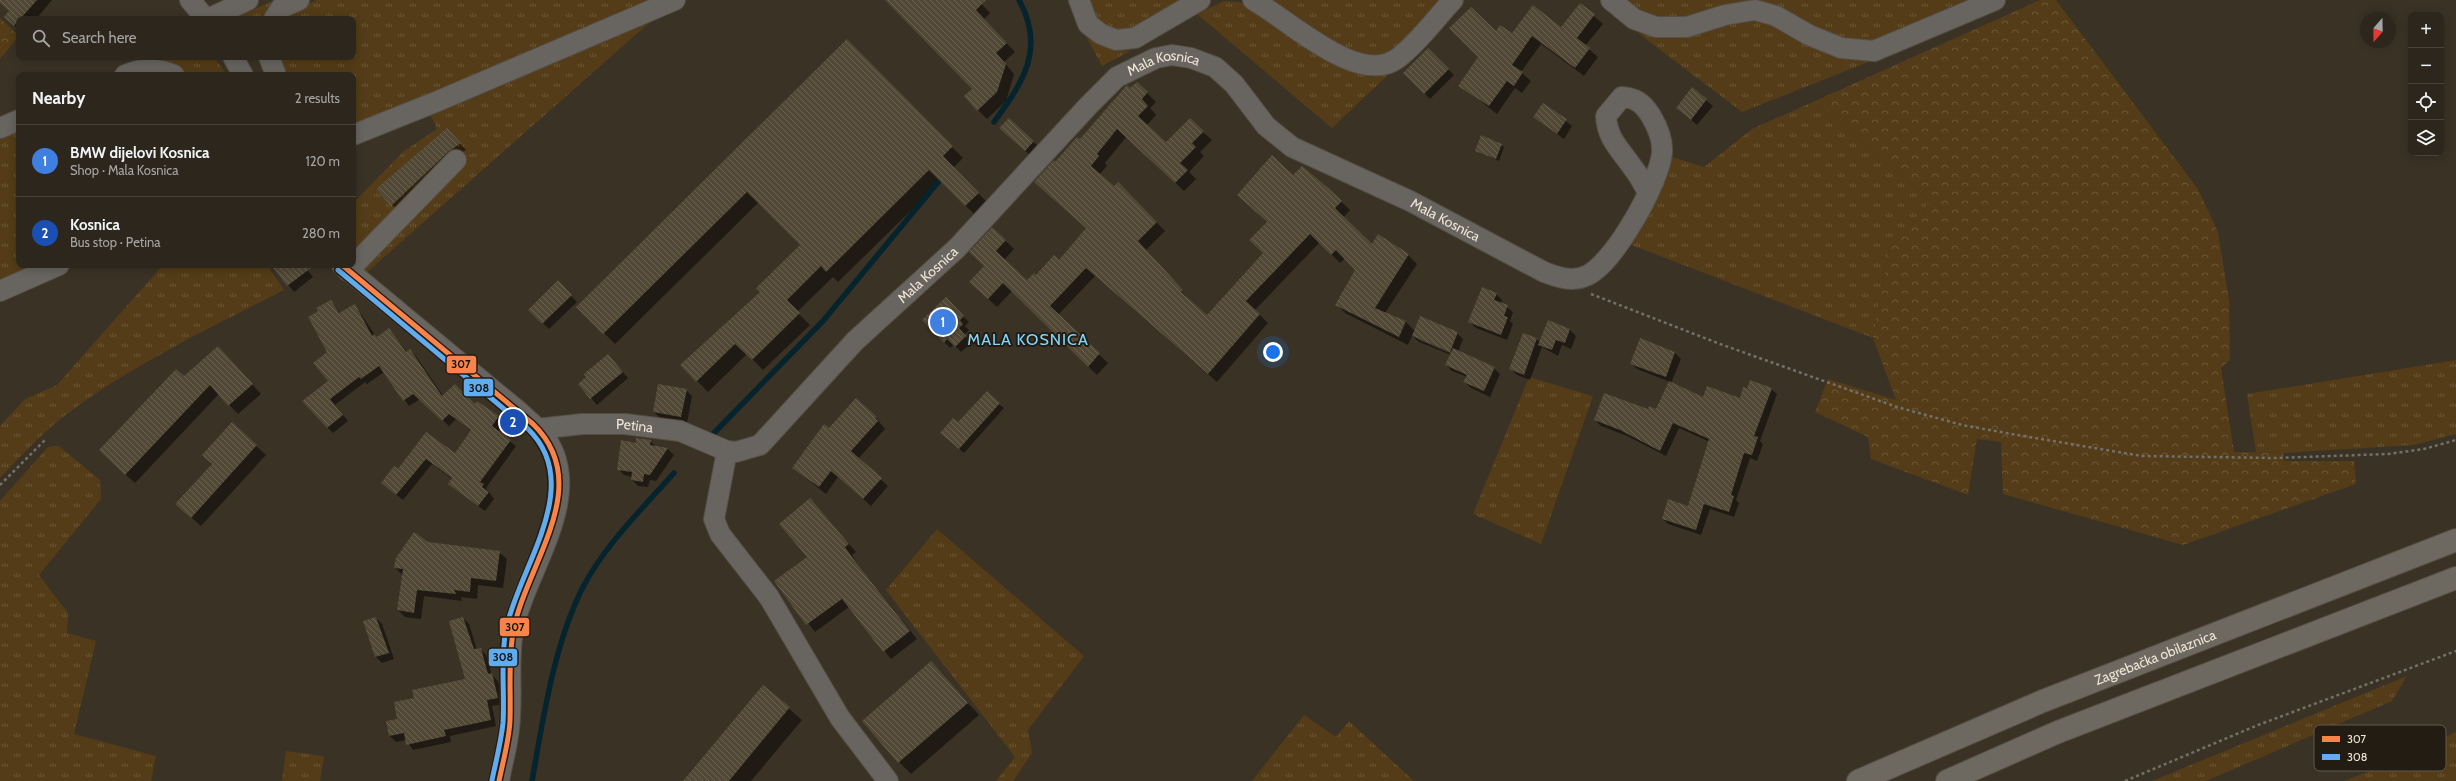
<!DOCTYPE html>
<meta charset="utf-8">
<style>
body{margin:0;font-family:Cabin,sans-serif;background:#342e25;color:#f1f3f6}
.controls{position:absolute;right:12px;top:12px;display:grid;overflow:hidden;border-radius:8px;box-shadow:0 2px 10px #0003}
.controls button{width:36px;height:36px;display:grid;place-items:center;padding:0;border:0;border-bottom:1px solid #48433b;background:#2c261c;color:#f1f3f6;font:20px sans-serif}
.compass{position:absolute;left:2360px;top:12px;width:36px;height:36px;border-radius:50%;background:#2c261c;box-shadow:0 2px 10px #0003;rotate:200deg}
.you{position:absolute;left:1273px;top:352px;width:14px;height:14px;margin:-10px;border:3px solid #fff;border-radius:50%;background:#1a73e8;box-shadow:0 0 0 6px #1a73e833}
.badge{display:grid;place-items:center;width:26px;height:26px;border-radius:50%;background:#afa698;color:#fff;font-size:13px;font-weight:700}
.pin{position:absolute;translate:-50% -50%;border:2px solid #fff;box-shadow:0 1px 4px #0006}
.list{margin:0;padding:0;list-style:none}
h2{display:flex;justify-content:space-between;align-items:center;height:52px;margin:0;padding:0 16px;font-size:17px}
h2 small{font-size:13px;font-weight:400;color:#a6a5a3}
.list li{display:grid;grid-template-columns:26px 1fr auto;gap:12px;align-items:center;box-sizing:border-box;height:72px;padding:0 16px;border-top:1px solid #48433b}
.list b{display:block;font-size:15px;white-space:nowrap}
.list p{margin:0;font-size:13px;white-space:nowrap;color:#a6a5a3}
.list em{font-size:13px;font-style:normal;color:#a6a5a3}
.icon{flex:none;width:22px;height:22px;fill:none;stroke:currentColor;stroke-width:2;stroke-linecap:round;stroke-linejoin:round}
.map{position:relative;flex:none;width:2456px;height:781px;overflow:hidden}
.search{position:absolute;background:#2c261c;box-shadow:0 2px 10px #0003;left:16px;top:16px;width:340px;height:44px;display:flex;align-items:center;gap:10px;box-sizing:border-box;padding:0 14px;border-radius:8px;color:#a6a5a3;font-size:15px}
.panel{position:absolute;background:#2c261c;box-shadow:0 2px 10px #0003;left:16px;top:72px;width:340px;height:196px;border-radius:8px}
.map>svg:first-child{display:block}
</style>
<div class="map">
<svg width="2456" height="781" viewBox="0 0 2456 781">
<defs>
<pattern id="grass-tufts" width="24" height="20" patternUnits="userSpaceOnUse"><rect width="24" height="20" fill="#533c17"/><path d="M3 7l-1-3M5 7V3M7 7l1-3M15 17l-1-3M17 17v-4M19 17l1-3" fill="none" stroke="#6c5838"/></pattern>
<pattern id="forest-crowns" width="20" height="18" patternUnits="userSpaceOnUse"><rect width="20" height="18" fill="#533c17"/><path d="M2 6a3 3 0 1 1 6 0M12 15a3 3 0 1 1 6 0" fill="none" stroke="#6c5838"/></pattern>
<pattern id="building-back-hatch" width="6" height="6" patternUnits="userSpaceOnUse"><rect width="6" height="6" fill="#524836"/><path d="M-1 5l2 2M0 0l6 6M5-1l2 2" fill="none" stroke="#6b6252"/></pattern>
</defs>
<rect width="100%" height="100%" fill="#3a3225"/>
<g fill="url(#grass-tufts)">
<path d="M275,0H278L266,19H232Z"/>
<path d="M317,0H662L353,129V75H282L275,57H353V19H283L293,10Z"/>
<path d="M1067,0H1073L1112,48L1130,51L1102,66Z"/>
<path d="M1085,0H1188L1138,30L1123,33L1100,26Z"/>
<path d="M1266,0H1443L1390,54L1374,57L1356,55Z"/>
<path d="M1623,0H1979L1874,44H1848L1779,10L1691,20L1659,21L1639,13Z"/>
<path d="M1224,1L1240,2L1262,13L1340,67L1372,77L1390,73L1332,128L1197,14Z"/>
<path d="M1754,18L1876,59L1742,112L1638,33L1663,36Z"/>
<path d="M649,23L365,274L353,263V203L404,151L437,129L430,114Z"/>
<path d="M145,57H214L227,75H181L141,63L139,59Z"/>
<path d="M1815,101L1929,200L1922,215L1889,249L1873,338L1629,244L1669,156L1704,167L1752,129Z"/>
<path d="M19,129V265H45L0,284V137Z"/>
<path d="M163,265H267L284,290C213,326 126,368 63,417C40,435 20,457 0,478V426L25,399L57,385Z"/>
<path d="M2456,360V434L2414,445L2283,453L2256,452L2247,394Z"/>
<path d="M1529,377L1593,396L1541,544L1473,514Z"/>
<path d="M59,446L100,480L101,499L39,575L68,613L67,633L96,641L74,734L156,756L151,781H0V501L48,447Z"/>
<path d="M937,529L1084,656L1028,730L1032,753L1013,781H996L1015,757L886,590Z"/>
<path d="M2407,676L2392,701L2206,781H2152Z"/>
<path d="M1304,715L1336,737L1349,721L1414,781H1252Z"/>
<path d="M2456,732V781H2344L2396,761Z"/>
<path d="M286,751L324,756L320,781H282Z"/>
</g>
<g fill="url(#forest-crowns)">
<path d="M2040,0H2056L2198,189L2218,232L2229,300L2230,360L2221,368L2234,452L2283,453L2284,461H2354L2356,484L2183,545L2003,494L2001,442L1977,439L1968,495L1871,459L1868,437L1815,412L1828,379L1896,400L1873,338L1889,249L1922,215L1929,200L1815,101Z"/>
<path d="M0,18L19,36L0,59Z"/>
</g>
<g fill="#0007" fill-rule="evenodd">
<path d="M20,0H52L36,19H19V30L5,17Z"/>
<path d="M887,0H978L990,13L984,19L1015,52L1004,62L1014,74L1006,101L987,119L978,110L973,89Z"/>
<path d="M1580,4L1603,24L1585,46L1598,57L1584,76L1541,44L1521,72L1531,81L1522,93L1515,88L1497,114L1460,85L1496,33L1512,35L1562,28Z"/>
<path d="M847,41L963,158L953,168L989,204L977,217L941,181L838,282L833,277L797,312L810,325L763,370L747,354L708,392L682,365L761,292L801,245L759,202L615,344L578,307Z"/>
<path d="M1428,49L1454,75L1430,99L1404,73Z"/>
<path d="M1137,83L1156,102L1150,108L1156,115L1147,125L1166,144L1203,132L1212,140L1200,152L1204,156L1189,172L1196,179L1184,191L1127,136L1105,163L1107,166L1099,175L1114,188L1118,183L1165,231L1146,250L1190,301L1207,316L1264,254L1268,223L1247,204L1293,176L1326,187L1350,210L1343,218L1372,246L1408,255L1417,264L1385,313L1406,322L1415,331L1457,333L1463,339L1458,352L1494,368L1500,374L1490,397L1471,388L1465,382L1467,377L1452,371L1446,365L1451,355L1419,342L1412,336L1408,345L1345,313L1337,304L1356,270L1345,258L1340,263L1320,242L1255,310L1268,323L1217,382L1095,276L1058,315L1108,363L1097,375L1012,291L997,307L979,290L992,228L1014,249L1004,260L1027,282L1059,261L1087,228L1055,164ZM1419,338L1455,353L1454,355L1419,340Z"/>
<path d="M1692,89L1713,106L1697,125L1677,108Z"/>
<path d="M1543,104L1572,126L1564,139L1534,117Z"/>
<path d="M1009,119L1040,148L1031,156L1007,134Z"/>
<path d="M453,135L466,150L454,158L398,211L378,189Z"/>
<path d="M1501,145L1504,147L1499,161L1476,150Z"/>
<path d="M272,265H303L313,277L294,292Z"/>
<path d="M558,282L577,302L549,329L529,310Z"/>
<path d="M1496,294L1502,300L1501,303L1513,312L1510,321L1513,324L1507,340L1476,328L1470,322Z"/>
<path d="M946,299L969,322L965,326L969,330L964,335L971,343L961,352L954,345L950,348L923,320Z"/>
<path d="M331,301L340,313L355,305L377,338L389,330L407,352L410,350L416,356L444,397L475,405L478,402L504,423L498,432L516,446L486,488L494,499L485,511L455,489L449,483L452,479L432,464L403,500L388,488L426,433L455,454L472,431L456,419L449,426L420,399L409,406L384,372L367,384L365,382L335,405L348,421L333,433L327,427L329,352L319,312Z"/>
<path d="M1548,321L1570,330L1576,336L1571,349L1562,345L1558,356L1542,347L1530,380L1517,375L1511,369L1537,339L1540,343Z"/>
<path d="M1640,339L1675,353L1681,359L1671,383L1704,398L1740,399L1771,389L1777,394L1760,441L1763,444L1757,461L1750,458L1736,500L1739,503L1734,517L1710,509L1701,535L1668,524L1663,519L1688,507L1710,442L1679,428L1666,456L1627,436L1601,426L1595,420L1657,410L1670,382L1637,369L1631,363Z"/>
<path d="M608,355L628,378L597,405L579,384Z"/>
<path d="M227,356L261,394L238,414L219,394L135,483L109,459L184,378Z"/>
<path d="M686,390L692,396L687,423L660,418L654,412Z"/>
<path d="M999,404L1004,408L964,453L946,438L958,424Z"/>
<path d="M876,418L885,429L858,459L888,486L871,506L838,477L826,494L793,468L829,429Z"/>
<path d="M232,424L266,455L201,526L186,513Z"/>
<path d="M650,441L656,447L668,449L674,455L656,481L650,480L648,487L638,486L632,480V477L624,475L618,469Z"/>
<path d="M817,508L856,552L852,555L860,567L917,639L891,659L849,607L815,632L775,581L808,557Z"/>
<path d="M428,543L499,552L507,559L503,588L478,585L477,599L461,597L462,601L424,596L421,619L405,617L398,610L403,575L395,568Z"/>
<path d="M376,618L382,624L394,659L382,663L376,657L364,622Z"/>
<path d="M463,618L469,624L477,650L480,649L486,655L492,675L498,681L503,704L492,706L496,726L450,736L451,742L413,750L406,740L396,742L390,736L387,722L398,720L415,699L466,680Z"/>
<path d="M931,663L979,715L911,774L899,762Z"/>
<path d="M763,686L802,720L751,781H684Z"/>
</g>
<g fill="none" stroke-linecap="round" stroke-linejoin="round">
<g stroke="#06242e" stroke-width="5.5">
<path d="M994,122C1023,82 1046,49 1019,0"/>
<path d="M714,433L823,321L944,175"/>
<path d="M532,781C543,719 554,644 583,587C605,545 642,509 674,473"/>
</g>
</g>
<g fill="url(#building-back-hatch)">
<path d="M0,0H37L14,26L4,17L9,11L0,3Z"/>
<path d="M885,0H986L976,10L1007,43L996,53L1006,64L997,92L977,111L964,96L972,89Z"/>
<path d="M1580,3L1595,14L1577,38L1590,48L1575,68L1532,36L1512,65L1523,72L1514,86L1507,81L1489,106L1458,86L1478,57L1449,28L1471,7L1496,31L1500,25L1512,33L1533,5L1561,27Z"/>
<path d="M847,39L953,146L943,156L979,193L965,206L929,170L826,272L821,266L787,300L800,313L752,360L735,344L696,382L680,365L760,292L756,288L800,245L747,192L603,334L576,307Z"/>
<path d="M1428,48L1449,69L1424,94L1403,73Z"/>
<path d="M1137,82L1148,92L1142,99L1148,106L1138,116L1166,142L1190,118L1204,131L1192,143L1196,147L1180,163L1188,170L1175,183L1117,129L1097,154L1099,156L1091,166L1114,186L1118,182L1157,222L1138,241L1183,290L1181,292L1207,315L1263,253L1249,240L1267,222L1237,195L1272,155L1293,175L1302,166L1327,187L1342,201L1335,208L1372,244L1378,234L1409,254L1375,308L1406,321L1399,337L1335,305L1355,270L1336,250L1331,255L1310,234L1246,301L1260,314L1208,374L1086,268L1050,306L1100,353L1088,367L1003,283L988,299L969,282L984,266L969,252L992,227L1006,240L996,251L1027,280L1034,273L1036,275L1054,255L1059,260L1086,228L1034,182L1054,160L1055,162L1077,137L1080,139L1127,85L1130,88Z"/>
<path d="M1692,87L1707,99L1691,120L1676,108Z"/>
<path d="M1543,103L1567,119L1557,134L1533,117Z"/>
<path d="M1009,118L1034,141L1025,151L999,128Z"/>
<path d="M447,128L461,143L448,152L391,206L376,189Z"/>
<path d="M1481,135L1502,144L1496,159L1475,151Z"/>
<path d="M271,265H315L287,286Z"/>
<path d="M558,280L572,295L542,324L528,310Z"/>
<path d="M1482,287L1497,293L1494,300L1508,305L1504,316L1508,317L1501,335L1468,322Z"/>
<path d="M946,297L964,316L960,320L963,324L959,328L966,336L955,347L947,339L944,343L922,320Z"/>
<path d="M331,300L339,313L355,304L372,336L374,334L377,337L389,328L406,352L410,349L442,396L455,384L475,404L477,401L499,416L492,426L511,440L480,482L484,484L482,487L489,492L478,506L448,484L452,478L426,459L396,495L381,483L394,466L398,469L426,432L455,453L471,430L449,414L442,421L413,394L403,401L379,366L361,379L359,377L330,399L343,415L327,428L302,401L328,381L313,363L327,352L308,317L318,311L316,308Z"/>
<path d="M1420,316L1458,332L1450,352L1412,336Z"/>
<path d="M1548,320L1570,329L1565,343L1556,340L1552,350L1538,345Z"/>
<path d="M1523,333L1537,338L1524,375L1509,369Z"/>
<path d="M1640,338L1675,352L1666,377L1630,364Z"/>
<path d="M218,346L253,384L228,406L210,385L125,475L99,450L176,369L184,376Z"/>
<path d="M1453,348L1495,367L1484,391L1463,382L1467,375L1445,365Z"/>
<path d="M608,354L623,372L590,399L578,384L586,377L584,374Z"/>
<path d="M1750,380L1772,388L1754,436L1758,437L1752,455L1744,453L1731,495L1734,496L1729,512L1704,504L1696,530L1662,519L1668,499L1688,506L1709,439L1673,423L1660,451L1620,430L1594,420L1604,393L1648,409L1649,406L1656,409L1669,381L1703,397L1707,386L1740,398L1743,387L1747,388Z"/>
<path d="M658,384L687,389L681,417L653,412Z"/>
<path d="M987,391L1000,403L959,449L940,433L953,418L958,422Z"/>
<path d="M856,398L877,417L875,418L878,421L851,451L882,478L863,499L831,471L819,487L792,468L824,424L829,428Z"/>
<path d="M232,422L257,445L191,518L175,504L212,464L202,455Z"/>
<path d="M636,438L651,440L650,445L668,448L650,475L644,474L643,482L631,480L632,472L617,470L621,440L636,443Z"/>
<path d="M810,498L849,544L845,547L852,557L910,631L883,652L842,599L806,625L774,581L807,557L779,524Z"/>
<path d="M414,532L428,542L500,551L496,581L471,578L470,592L454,590L456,594L417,590L414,613L397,610L403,569L394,568L396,558Z"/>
<path d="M376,617L389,653L375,657L363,621Z"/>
<path d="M463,617L474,649L481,648L488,674L492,673L498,698L487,700L491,720L444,730L446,736L406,745L404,733L389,736L386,721L397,719L394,702L414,698L412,690L465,679L449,621Z"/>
<path d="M931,661L968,703L898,763L862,721Z"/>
<path d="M763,685L790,707L729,781H683Z"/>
</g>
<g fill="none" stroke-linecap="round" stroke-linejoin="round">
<g stroke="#554e43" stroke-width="22">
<g id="minor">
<path d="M190,0L206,19"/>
<path d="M1079,0L1088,24L1101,34L1116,40L1135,38L1200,0"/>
<path d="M1253,0C1288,19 1359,88 1398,58C1418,43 1436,18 1453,0"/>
<path d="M1611,0L1634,19L1656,27H1687L1725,15L1755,10L1776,16L1809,35L1841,48L1874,51L1995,0"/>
<path d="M208,19L248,0"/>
<path d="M274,19L281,8L299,0"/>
<path d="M233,57L243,75"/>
<path d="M269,57L276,75"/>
<path d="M125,75C141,68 157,67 174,75"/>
<path d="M0,128L19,120"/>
<path d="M353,135L438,101L675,0"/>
<path d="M342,265L517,410C527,419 539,428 547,440C585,499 524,572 513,631C508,658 512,687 510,715C510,737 503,759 499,781"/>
<path d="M348,271L456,160"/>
<path d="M0,291L59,265"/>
<path id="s1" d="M537,429L582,424H625L680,431L727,451L736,452L760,445L855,341L957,248L1089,105L1117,77L1156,58L1172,55L1191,58L1215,67L1234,84L1266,126L1292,147L1410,201L1544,272C1557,277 1573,283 1588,275C1615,261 1659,183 1662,153C1663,140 1657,126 1651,116C1643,103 1636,98 1622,97L1606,116C1607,139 1621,150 1633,168C1639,175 1643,184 1648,192"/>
<path d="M727,451L714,519L720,534L769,597L840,718L888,781"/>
</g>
</g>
<g stroke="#554e43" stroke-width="24">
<g id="highway">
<path id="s2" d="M1858,781L2043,701L2456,540"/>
<path d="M1947,781L2058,732L2456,578"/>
</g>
</g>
<g stroke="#736f69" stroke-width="2.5" stroke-dasharray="3 3" stroke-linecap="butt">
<path d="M1591,294L1720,344L1897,407L1962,425L2023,436L2142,456L2275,458L2388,454L2424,449L2456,440"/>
<path d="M0,485L46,439"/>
<path d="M2125,781L2258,725L2456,651"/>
</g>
<use href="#minor" stroke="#68645f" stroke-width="20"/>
<use href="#highway" stroke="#6e6960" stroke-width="22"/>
<g stroke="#231c12" stroke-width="8">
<path id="bus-1" d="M342,265L533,424C597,486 524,566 513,633C508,662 511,692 510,721C509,741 503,761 499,781"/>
</g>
<g stroke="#231c12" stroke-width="8">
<path id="bus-2" d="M338,270L528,429C586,485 519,567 506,629C500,660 505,692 503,723C501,742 496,761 492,780"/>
</g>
<use href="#bus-1" stroke="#f8844c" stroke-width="5"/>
<use href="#bus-2" stroke="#60acee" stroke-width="5"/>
</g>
<g text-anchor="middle" stroke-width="4" stroke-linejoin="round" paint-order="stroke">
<g font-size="14" fill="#eee4d6" stroke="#231c12">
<text dy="5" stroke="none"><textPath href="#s1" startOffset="792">Mala Kosnica</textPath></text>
<text dy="5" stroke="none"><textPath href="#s1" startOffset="1128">Mala Kosnica</textPath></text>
<text dy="5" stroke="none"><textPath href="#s1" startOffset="468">Mala Kosnica</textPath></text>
<text dy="5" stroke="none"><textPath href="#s1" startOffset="98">Petina</textPath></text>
<text dy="5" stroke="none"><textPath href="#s2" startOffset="322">Zagrebačka obilaznica</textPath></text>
</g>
<g font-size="16" letter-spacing="1" fill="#80d9fe" stroke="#231c12">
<text x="1028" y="345">MALA KOSNICA</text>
</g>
</g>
<rect x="2314" y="725" width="132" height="46" rx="6" fill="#231c12" stroke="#60584d" stroke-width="1"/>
<rect x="2322" y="736" width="18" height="6" fill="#f8844c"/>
<rect x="2322" y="754" width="18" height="6" fill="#60acee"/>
<g font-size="11" fill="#eee4d6">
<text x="2347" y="743">307</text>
<text x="2347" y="761">308</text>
</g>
<g stroke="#231c12" stroke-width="1.5">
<rect x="446" y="355" width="31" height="19" rx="4" fill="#f8844c"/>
<rect x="463" y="378" width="31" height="19" rx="4" fill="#60acee"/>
<rect x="499" y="617" width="31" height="20" rx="4" fill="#f8844c"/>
<rect x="488" y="648" width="30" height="19" rx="4" fill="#60acee"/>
</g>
<g font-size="11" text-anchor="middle" font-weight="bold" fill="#111">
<text x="461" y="368">307</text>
<text x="479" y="392">308</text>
<text x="515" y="631">307</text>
<text x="503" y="661">308</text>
</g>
</svg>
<div class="controls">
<button>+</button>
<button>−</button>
<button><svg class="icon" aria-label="locate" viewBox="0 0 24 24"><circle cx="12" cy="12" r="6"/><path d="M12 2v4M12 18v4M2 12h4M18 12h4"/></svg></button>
<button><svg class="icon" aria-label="layers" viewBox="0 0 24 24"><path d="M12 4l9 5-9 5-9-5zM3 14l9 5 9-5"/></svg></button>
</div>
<svg class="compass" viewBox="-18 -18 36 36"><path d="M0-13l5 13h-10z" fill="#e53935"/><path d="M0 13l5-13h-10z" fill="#a6a5a3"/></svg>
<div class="you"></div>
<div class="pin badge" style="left:943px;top:322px;background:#3f7fe0">1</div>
<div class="pin badge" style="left:513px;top:422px;background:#1a4fb4">2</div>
<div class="search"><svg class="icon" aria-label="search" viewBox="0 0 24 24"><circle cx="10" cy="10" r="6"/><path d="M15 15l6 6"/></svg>Search here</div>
<section class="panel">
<h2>Nearby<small>2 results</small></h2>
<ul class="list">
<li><span class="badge" style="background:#3f7fe0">1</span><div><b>BMW dijelovi Kosnica</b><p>Shop · Mala Kosnica</p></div><em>120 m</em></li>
<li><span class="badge" style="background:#1a4fb4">2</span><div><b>Kosnica</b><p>Bus stop · Petina</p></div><em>280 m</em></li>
</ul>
</section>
</div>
